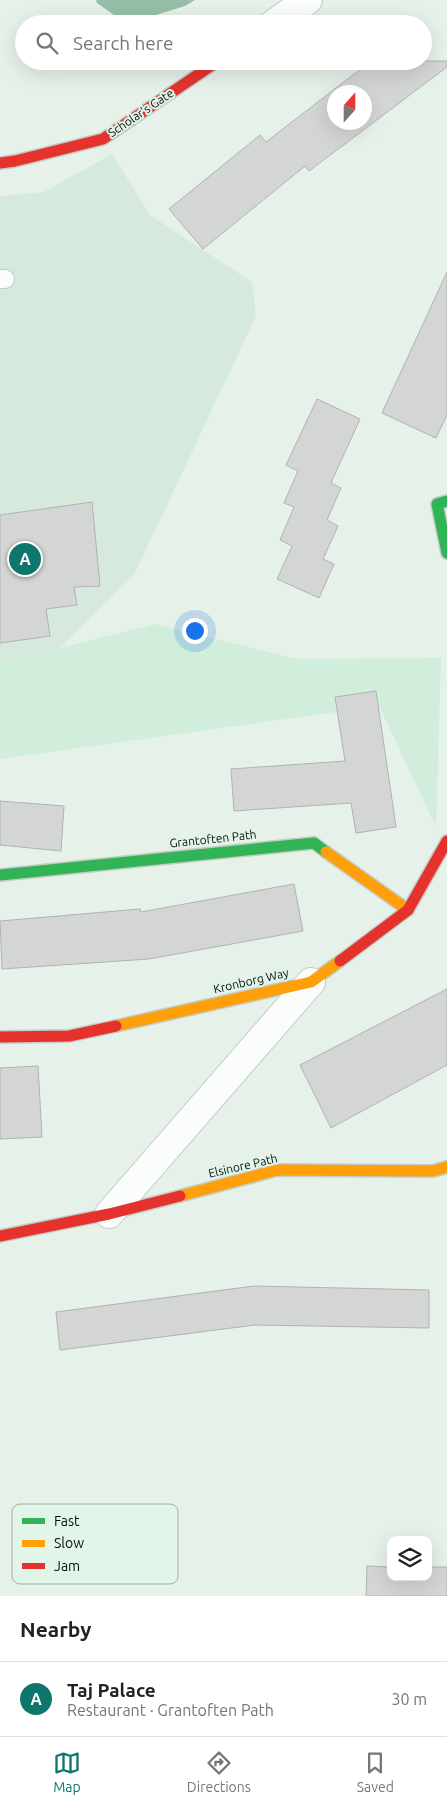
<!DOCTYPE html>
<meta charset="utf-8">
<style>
body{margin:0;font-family:Ubuntu,sans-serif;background:#f2f2f2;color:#222}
.controls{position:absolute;right:15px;bottom:15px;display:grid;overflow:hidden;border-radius:10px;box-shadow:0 5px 20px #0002}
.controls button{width:45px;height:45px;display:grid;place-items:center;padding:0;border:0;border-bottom:1px solid #e0e0e0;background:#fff;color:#222;font:25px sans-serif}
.compass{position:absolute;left:327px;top:85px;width:45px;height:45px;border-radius:50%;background:#fff;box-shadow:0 5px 20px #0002;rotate:21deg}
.you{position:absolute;left:194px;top:630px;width:18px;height:18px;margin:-12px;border:4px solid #fff;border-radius:50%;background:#1a73e8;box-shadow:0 0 0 8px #1a73e833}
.badge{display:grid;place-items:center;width:32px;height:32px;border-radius:50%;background:#0f766e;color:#fff;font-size:16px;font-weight:700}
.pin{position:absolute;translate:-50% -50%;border:2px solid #fff;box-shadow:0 1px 5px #0006}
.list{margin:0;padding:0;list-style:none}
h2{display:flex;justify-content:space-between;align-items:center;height:65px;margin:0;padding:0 20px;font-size:21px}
h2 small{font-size:16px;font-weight:400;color:#767676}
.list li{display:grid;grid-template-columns:32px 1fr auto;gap:15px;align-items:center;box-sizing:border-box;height:75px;padding:0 20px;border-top:1px solid #e0e0e0}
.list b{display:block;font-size:19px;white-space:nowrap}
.list p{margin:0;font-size:16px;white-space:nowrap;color:#767676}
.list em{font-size:16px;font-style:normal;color:#767676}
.icon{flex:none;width:28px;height:28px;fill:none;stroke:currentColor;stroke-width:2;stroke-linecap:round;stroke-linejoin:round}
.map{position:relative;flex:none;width:447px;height:1596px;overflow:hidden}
.search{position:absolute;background:#fff;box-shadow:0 5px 20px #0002;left:15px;right:15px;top:15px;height:55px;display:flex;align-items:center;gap:12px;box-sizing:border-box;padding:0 18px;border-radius:28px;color:#767676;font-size:19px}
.sheet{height:140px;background:#fff}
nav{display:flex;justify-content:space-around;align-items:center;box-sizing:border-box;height:70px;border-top:1px solid #e0e0e0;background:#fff;font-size:14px;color:#767676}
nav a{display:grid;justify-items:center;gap:2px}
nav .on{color:#0f766e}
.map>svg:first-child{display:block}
</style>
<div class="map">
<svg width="447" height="1596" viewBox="0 0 447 1596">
<rect width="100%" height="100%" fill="#e6f1e9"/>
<path fill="#d5eadd" d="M112,154L150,215L252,282L256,316L134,575L60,648L0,663V196L44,192Z"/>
<path fill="#d1eddc" d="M155,624L297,659L441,658L436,827L379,706L0,759V663Z"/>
<path fill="#97bfa8" d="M96,0H195L185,6L127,24L97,3Z"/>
<g fill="#d3d6d5" stroke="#b0b3b1" fill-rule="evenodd">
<path d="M371,61H447V67L309,171L305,166L203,249L169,209L260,135L266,142ZM334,92H364V122H334Z"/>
<path d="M447,272V415L436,438L382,413Z"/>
<path d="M317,399L360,419L331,483L341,488L327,520L338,526L323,559L334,564L319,598L277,579L292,546L280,540L294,507L284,503L298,471L286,465Z"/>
<path d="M92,502L100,586L74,587L77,605L46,609L50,636L0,643V515Z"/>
<path d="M376,691L396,827L356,833L351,803L234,811L231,769L345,761L335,697Z"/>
<path d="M0,801L64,806L61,851L0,845Z"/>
<path d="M294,884L303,931L149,959L2,969L0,921L140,909L141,912Z"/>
<path d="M447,989V1065L331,1128L300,1065Z"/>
<path d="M38,1066L42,1137L0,1139V1068Z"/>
<path d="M254,1286L429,1290V1328L255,1325L60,1350L56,1312Z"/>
<path d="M367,1566L391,1567V1577H428V1567H447V1596H366Z"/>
</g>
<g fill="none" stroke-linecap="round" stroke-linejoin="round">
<g stroke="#c3ccc6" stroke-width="20">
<path id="lane" d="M0,279H5"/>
</g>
<g stroke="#c3ccc6" stroke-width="30">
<g id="street">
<path d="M273,24L308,0"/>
<path d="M109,1214L311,982"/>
</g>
</g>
<g stroke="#c3ccc6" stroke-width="14">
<g id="fast">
<path d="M447,501L437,504L447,553"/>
<path d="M0,875L314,843L326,852"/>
</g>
</g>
<g stroke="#c3ccc6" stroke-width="14">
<g id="slow">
<path d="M326,852L408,910"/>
<path d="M116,1026L311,982L340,961"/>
<path d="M180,1196L277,1170L433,1171L447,1167"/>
</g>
</g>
<g stroke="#c3ccc6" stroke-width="14">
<g id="jam">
<path d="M0,163L15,161L103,139L218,61"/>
<path d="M340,961L408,910L447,841"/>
<path d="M0,1037L69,1036L116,1026"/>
<path d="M0,1236L109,1214L180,1196"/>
</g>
</g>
<use href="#lane" stroke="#fbfdfc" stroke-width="18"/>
<use href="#street" stroke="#fbfdfc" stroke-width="28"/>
<use href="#fast" stroke="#30b455" stroke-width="11"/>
<use href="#slow" stroke="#ff9f0a" stroke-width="11"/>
<use href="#jam" stroke="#e5322d" stroke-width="11"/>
</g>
<g text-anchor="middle" stroke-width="4" stroke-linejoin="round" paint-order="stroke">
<g font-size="12" fill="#080f0b" stroke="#e1f5e8">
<text transform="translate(141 113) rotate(-34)" y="4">Scholar's Gate</text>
<text transform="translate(213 839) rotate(-6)" y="4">Grantoften Path</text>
<text transform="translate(251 981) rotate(-13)" y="4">Kronborg Way</text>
<text transform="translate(243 1166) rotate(-13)" y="4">Elsinore Path</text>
</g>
</g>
<rect x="12" y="1504" width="166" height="80" rx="8" fill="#e1f5e8" stroke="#a0b0a6" stroke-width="1"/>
<rect x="22" y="1518" width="23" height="6" fill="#30b455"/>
<rect x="22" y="1540" width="23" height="7" fill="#ff9f0a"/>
<rect x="22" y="1563" width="23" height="6" fill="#e5322d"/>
<g font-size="14" fill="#080f0b">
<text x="54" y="1526">Fast</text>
<text x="54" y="1548">Slow</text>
<text x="54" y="1571">Jam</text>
</g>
</svg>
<div class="controls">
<button><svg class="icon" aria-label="layers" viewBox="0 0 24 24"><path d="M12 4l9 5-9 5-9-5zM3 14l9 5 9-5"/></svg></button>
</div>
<svg class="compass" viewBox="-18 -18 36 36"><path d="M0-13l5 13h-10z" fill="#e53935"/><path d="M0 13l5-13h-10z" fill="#767676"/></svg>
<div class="you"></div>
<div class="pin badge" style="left:25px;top:559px">A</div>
<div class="search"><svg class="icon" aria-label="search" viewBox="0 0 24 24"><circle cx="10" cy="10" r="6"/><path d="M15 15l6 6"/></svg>Search here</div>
</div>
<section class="sheet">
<h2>Nearby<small></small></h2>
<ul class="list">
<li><span class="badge">A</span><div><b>Taj Palace</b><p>Restaurant · Grantoften Path</p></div><em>30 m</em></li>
</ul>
</section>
<nav>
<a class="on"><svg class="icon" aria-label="map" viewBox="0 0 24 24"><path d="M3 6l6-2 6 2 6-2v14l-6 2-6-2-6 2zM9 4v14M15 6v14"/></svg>Map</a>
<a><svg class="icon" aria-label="directions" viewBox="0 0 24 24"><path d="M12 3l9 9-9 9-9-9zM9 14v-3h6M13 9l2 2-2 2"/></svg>Directions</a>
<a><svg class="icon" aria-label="saved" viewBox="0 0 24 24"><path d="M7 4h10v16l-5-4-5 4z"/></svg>Saved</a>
</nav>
